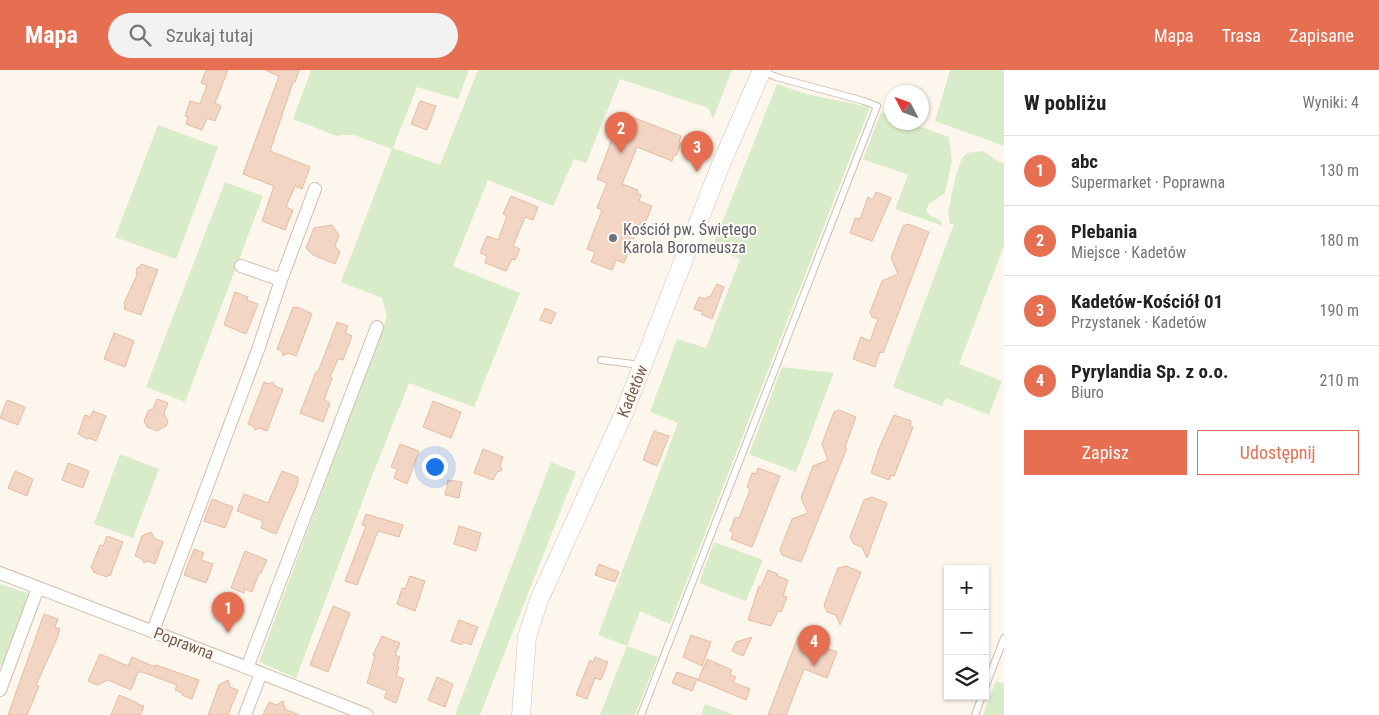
<!DOCTYPE html>
<html lang="pl">
<meta charset="utf-8">
<style>
body{margin:0;font-family:"Roboto Condensed",sans-serif;background:#f2f2f2;color:#202124}
.controls{position:absolute;right:15px;bottom:15px;display:grid;overflow:hidden;border-radius:0px;box-shadow:0 1px 4px #0004}
.controls button{width:45px;height:45px;display:grid;place-items:center;padding:0;border:0;border-bottom:1px solid #e0e0e0;background:#fff;color:#202124;font:25px sans-serif}
.compass{position:absolute;left:884px;top:15px;width:45px;height:45px;border-radius:50%;background:#fff;box-shadow:0 1px 4px #0004;rotate:311deg}
.you{position:absolute;left:434px;top:396px;width:18px;height:18px;margin:-12px;border:4px solid #fff;border-radius:50%;background:#1a73e8;box-shadow:0 0 0 8px #1a73e833}
.badge{display:grid;place-items:center;width:32px;height:32px;border-radius:50%;background:#e76f51;color:#fff;font-size:16px;font-weight:700}
.pin{position:absolute;translate:-50% -41px;filter:drop-shadow(0 1px 2px #0008)}
.pin::after{content:'';position:absolute;top:26px;width:18px;height:15px;background:inherit;clip-path:polygon(0 0,100% 0,50% 100%)}
.list{margin:0;padding:0;list-style:none}
h2{display:flex;justify-content:space-between;align-items:center;height:65px;margin:0;padding:0 20px;font-size:21px}
h2 small{font-size:16px;font-weight:400;color:#757577}
.list li{display:grid;grid-template-columns:32px 1fr auto;gap:15px;align-items:center;box-sizing:border-box;height:70px;padding:0 20px;border-top:1px solid #e0e0e0}
.list b{display:block;font-size:19px;white-space:nowrap}
.list p{margin:0;font-size:16px;white-space:nowrap;color:#757577}
.list em{font-size:16px;font-style:normal;color:#757577}
.actions{display:flex;gap:10px;padding:15px 20px}
.actions a{flex:1;padding:11px 0;border:1px solid #e76f51;border-radius:0px;text-align:center;font-size:18px;color:#e76f51}
.actions .main{background:#e76f51;color:#fff}
.icon{flex:none;width:28px;height:28px;fill:none;stroke:currentColor;stroke-width:2;stroke-linecap:round;stroke-linejoin:round}
.map{position:relative;flex:none;width:1004px;height:645px;overflow:hidden}
header{display:flex;align-items:center;gap:30px;box-sizing:border-box;height:70px;padding:0 25px;background:#e76f51;color:#fff}
header strong{font-size:24px}
nav{display:flex;gap:28px;margin-inline-start:auto;font-size:18px}
.search{width:350px;height:45px;background:#f2f2f2;display:flex;align-items:center;gap:12px;box-sizing:border-box;padding:0 18px;border-radius:28px;color:#757577;font-size:19px}
main{display:flex}
aside{flex:1;background:#fff}
.map>svg:first-child{display:block}
</style>
<header>
<strong>Mapa</strong>
<div class="search"><svg class="icon" aria-label="search" viewBox="0 0 24 24"><circle cx="10" cy="10" r="6"/><path d="M15 15l6 6"/></svg>Szukaj tutaj</div>
<nav><a>Mapa</a><a>Trasa</a><a>Zapisane</a></nav>
</header>
<main>
<div class="map">
<svg width="1004" height="645" viewBox="0 0 1004 645">
<rect width="100%" height="100%" fill="#fdf6ec"/>
<g fill="#d8ecc9">
<path d="M311,0H469L458,29L417,17L393,78L440,95L478,0H732L713,49L708,38L620,9L586,93L574,89L553,136L488,110L453,196L520,223L474,337L409,313L371,409L296,608L259,592L387,246L382,228L341,212L392,79L354,65H340L339,67L293,49Z"/>
<path d="M950,0H1004V76L935,51Z"/>
<path d="M777,14L806,24L870,37L670,554L640,541L627,576L658,587L635,645H600L627,576L598,565L678,353L650,342L677,269L706,278L740,189L712,178Z"/>
<path d="M881,42L891,46L892,52L910,53L949,67L952,91L945,123L929,134L926,140L930,146L940,150L943,156L895,139L908,105L863,89Z"/>
<path d="M158,55L218,77L176,189L115,167Z"/>
<path d="M983,81L999,92L1004,93V176L959,294L1002,311L989,345L946,328L942,336L893,317L954,154H950L948,142L956,105L962,88L967,83Z"/>
<path d="M225,112L263,126L185,332L146,317Z"/>
<path d="M782,297L834,303L796,402L749,384Z"/>
<path d="M120,384L159,399L133,468L94,454Z"/>
<path d="M551,392L576,402L480,645H455Z"/>
<path d="M714,472L763,490L746,531L699,513Z"/>
<path d="M0,514L30,524L2,595H0Z"/>
<path d="M996,611L1004,614V645H983Z"/>
<path d="M705,634L734,645H701Z"/>
</g>
<g fill="#f3d5c3" stroke="#e6bba3">
<path d="M206,0H228L215,33L221,36L215,51L207,48L202,60L186,54L188,47L185,46L190,31L200,34L207,15L201,13Z"/>
<path d="M265,0H299L295,12H293L270,81L310,97L302,119L295,116L286,137L293,140L285,160L262,151L274,116L243,104L279,6Z"/>
<path d="M420,31L436,36L427,60L411,54Z"/>
<path d="M622,43L681,66L679,72L681,73L676,86L674,85L672,91L637,77L622,114L638,120L637,123L641,125L639,131L652,136L644,156L639,154L624,193L616,190L612,200L591,192L595,182L587,179L602,140L597,138L607,113L597,109Z"/>
<path d="M876,122L891,128L872,171L850,163L855,148L860,149L868,127L873,130Z"/>
<path d="M511,126L538,137L533,150L525,147L513,176L520,179L515,190L512,189L506,201L485,193L487,186L480,183L487,166L498,170L507,146L503,144Z"/>
<path d="M908,154L929,162L883,283L880,282L875,297L853,289L861,267L870,271L878,249L872,247L870,242L882,211L898,204L891,188L903,156Z"/>
<path d="M332,155L339,165L335,176L340,182L335,194L313,185L306,178L314,158Z"/>
<path d="M141,194L158,200L141,245L124,239L125,236L124,233L137,205L136,202L137,198L140,197Z"/>
<path d="M717,214L724,217L712,249L701,244L703,242L694,239L699,227L707,229L708,226L710,227Z"/>
<path d="M235,222L248,227L247,230L258,234L246,264L224,255Z"/>
<path d="M293,237L300,238L312,244L296,286L288,283L283,286L282,281L277,279Z"/>
<path d="M545,238L556,243L551,254L540,250Z"/>
<path d="M337,252L348,256L345,263L352,266L343,290L338,289L330,307L332,308L324,330L330,333L323,352L300,343L316,302H318Z"/>
<path d="M114,263L134,271L125,297L104,289Z"/>
<path d="M264,312L269,314L273,312L275,316L283,319L267,361L259,358L255,360L253,356L248,354Z"/>
<path d="M157,329L168,333L164,343L168,352L166,356L157,361L147,357L144,351L148,341L153,339Z"/>
<path d="M7,330L25,337L18,355L0,348Z"/>
<path d="M433,331L461,342L451,368L423,357Z"/>
<path d="M839,340L856,347L845,377L847,378L801,492L782,485L780,480L792,449L808,443L801,428L813,396L828,390L822,374L834,342Z"/>
<path d="M93,341L106,346L96,371L89,368L87,369L78,364L85,345L90,347Z"/>
<path d="M894,345L911,351L910,356L913,357L894,406L891,405L889,410L871,403L880,376Z"/>
<path d="M654,361L669,366L657,396L643,390Z"/>
<path d="M400,374L419,381L407,414L394,408L397,399L391,397Z"/>
<path d="M483,379L503,387L500,395L502,400L497,402L493,410L474,403Z"/>
<path d="M68,393L89,401L83,418L62,410Z"/>
<path d="M758,398L780,406L752,477L731,469L733,463L730,461L735,447L739,448L748,425L750,419L747,417L752,403L756,404Z"/>
<path d="M15,401L33,409L27,426L8,418Z"/>
<path d="M282,401L298,407V413L276,464L261,458L263,451L237,441L244,424L268,433Z"/>
<path d="M448,410L462,412L459,428L445,425Z"/>
<path d="M872,427L887,433L867,488L862,477L854,474L850,467L864,430Z"/>
<path d="M212,429L233,437L225,458L204,451Z"/>
<path d="M366,444L403,455L399,467L378,461L357,515L345,511L366,456L362,455Z"/>
<path d="M459,456L481,463L476,481L454,474Z"/>
<path d="M151,462L154,468L163,472L155,494L148,491L144,493L142,489L135,486L142,466Z"/>
<path d="M107,466L123,472L110,506L108,505L107,507L93,502L94,500L91,498L100,475L103,476Z"/>
<path d="M194,479L204,483L201,490L213,494L206,513L184,505Z"/>
<path d="M245,481L267,490L261,503H259L252,522L245,519L244,523L231,518Z"/>
<path d="M599,494L619,502L615,512L595,505Z"/>
<path d="M846,496L861,502L840,555L836,545L827,542L824,535L838,498Z"/>
<path d="M768,500L778,504L777,506L788,510L783,526L787,527L781,542L778,541L771,556L748,550L759,516L761,517Z"/>
<path d="M410,506L425,511L415,541L397,534L402,518L405,519Z"/>
<path d="M333,536L350,543L328,602L310,595Z"/>
<path d="M44,544L58,549L55,557L60,559L56,571L36,615L39,616L27,645H8Z"/>
<path d="M459,550L478,557L471,575L463,572L462,575L451,571Z"/>
<path d="M691,565L711,572L702,596L683,587Z"/>
<path d="M382,566L400,573L395,585L400,587L397,596L399,597L396,606L404,609L396,633L384,628L387,621L367,613L375,586L373,585Z"/>
<path d="M752,567L743,586L732,581L736,572Z"/>
<path d="M798,567L837,582L827,608L804,599L786,645H768Z"/>
<path d="M100,584L128,596L132,587L155,597L156,595L199,610L192,629L182,625L183,623L175,620L177,615L142,602H138L131,620L108,610L97,615L88,611Z"/>
<path d="M595,587L608,592L601,610L595,608L587,629L576,625L590,590L593,592Z"/>
<path d="M707,589L732,600L730,605L736,607L733,612L750,619L746,630L698,610Z"/>
<path d="M677,602L697,609L692,621L672,613Z"/>
<path d="M437,607L453,614L445,637L428,630Z"/>
<path d="M228,610L230,617L238,620L228,645H208L219,615Z"/>
<path d="M119,625L138,633L137,634L144,636L140,645H111Z"/>
<path d="M283,631L285,639L299,645H263L269,632L276,635Z"/>
</g>
<g fill="none" stroke-linecap="round" stroke-linejoin="round">
<g stroke="#d1beb0" stroke-width="8">
<g id="lane">
<path d="M601,290L641,295"/>
<path d="M985,618L1004,568"/>
<path d="M641,645L877,36L864,31L776,7L763,1"/>
<path d="M975,645L982,626"/>
</g>
</g>
<g stroke="#d1beb0" stroke-width="14">
<g id="street">
<path d="M241,196L281,210"/>
<path d="M0,503L261,603L367,645"/>
<path d="M153,561L259,277L281,210L315,119"/>
<path d="M247,598L377,257"/>
<path d="M0,620L38,518"/>
<path d="M245,645L261,603"/>
</g>
</g>
<g stroke="#d6c0b0" stroke-width="19">
<path id="secondary" d="M521,645L527,567L539,530L624,343L719,99L762,0"/>
</g>
<use href="#lane" stroke="#fff" stroke-width="6"/>
<use href="#street" stroke="#fff" stroke-width="12"/>
<use href="#secondary" stroke="#fff" stroke-width="18"/>
</g>
<circle fill="#6b7280" stroke="#fffaf3" stroke-width="2" cx="613" cy="168" r="5"/>
<g text-anchor="middle" stroke-width="4" stroke-linejoin="round" paint-order="stroke">
<g font-size="16" fill="#5b616d" stroke="#fffaf3" text-anchor="start">
<text x="623" y="165">Kościół pw. Świętego<tspan x="623" dy="18">Karola Boromeusza</tspan></text>
</g>
<g font-size="16" fill="#7a5c4d" stroke="#fffaf3">
<text transform="translate(632 321) rotate(-68)" y="6">Kadetów</text>
<text transform="translate(184 573) rotate(21)" y="6">Poprawna</text>
</g>
</g>
</svg>
<div class="controls">
<button>+</button>
<button>−</button>
<button><svg class="icon" aria-label="layers" viewBox="0 0 24 24"><path d="M12 4l9 5-9 5-9-5zM3 14l9 5 9-5"/></svg></button>
</div>
<svg class="compass" viewBox="-18 -18 36 36"><path d="M0-13l5 13h-10z" fill="#e53935"/><path d="M0 13l5-13h-10z" fill="#757577"/></svg>
<div class="you"></div>
<div class="pin badge" style="left:228px;top:563px">1</div>
<div class="pin badge" style="left:621px;top:83px">2</div>
<div class="pin badge" style="left:697px;top:102px">3</div>
<div class="pin badge" style="left:814px;top:596px">4</div>
</div>
<aside>
<h2>W pobliżu<small>Wyniki: 4</small></h2>
<ul class="list">
<li><span class="badge">1</span><div><b>abc</b><p>Supermarket · Poprawna</p></div><em>130 m</em></li>
<li><span class="badge">2</span><div><b>Plebania</b><p>Miejsce · Kadetów</p></div><em>180 m</em></li>
<li><span class="badge">3</span><div><b>Kadetów-Kościół 01</b><p>Przystanek · Kadetów</p></div><em>190 m</em></li>
<li><span class="badge">4</span><div><b>Pyrylandia Sp. z o.o.</b><p>Biuro</p></div><em>210 m</em></li>
</ul>
<div class="actions"><a class="main">Zapisz</a><a>Udostępnij</a></div>
</aside>
</main>
